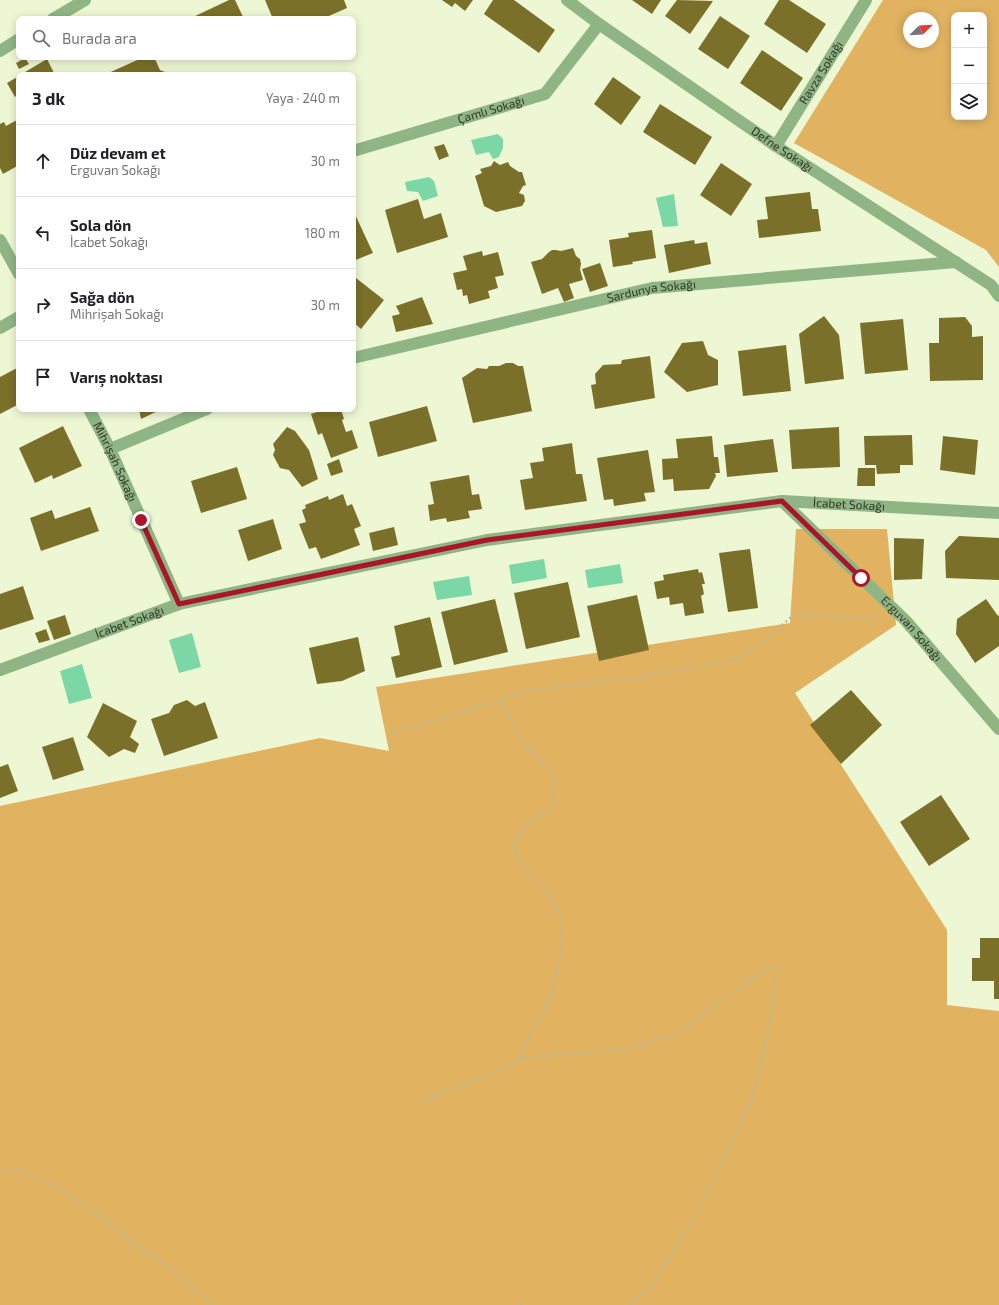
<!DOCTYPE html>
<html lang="tr">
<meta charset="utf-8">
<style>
body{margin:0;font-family:"Exo 2",sans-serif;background:#f2f2f2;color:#202124}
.controls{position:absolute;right:12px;top:12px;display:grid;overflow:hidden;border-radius:8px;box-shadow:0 2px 10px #0003}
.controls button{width:36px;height:36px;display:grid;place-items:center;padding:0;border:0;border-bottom:1px solid #e0e0e0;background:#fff;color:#202124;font:20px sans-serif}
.compass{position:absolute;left:903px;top:12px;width:36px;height:36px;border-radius:50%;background:#fff;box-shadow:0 2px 10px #0003;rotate:66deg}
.stop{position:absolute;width:12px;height:12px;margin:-9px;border:3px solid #aa1529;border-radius:50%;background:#fff}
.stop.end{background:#aa1529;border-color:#fff;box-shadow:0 1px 4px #0008}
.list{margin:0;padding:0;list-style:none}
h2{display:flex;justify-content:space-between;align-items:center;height:52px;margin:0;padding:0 16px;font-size:17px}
h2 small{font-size:13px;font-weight:400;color:#757577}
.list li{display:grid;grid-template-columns:26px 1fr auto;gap:12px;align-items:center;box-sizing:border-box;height:72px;padding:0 16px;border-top:1px solid #e0e0e0}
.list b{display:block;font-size:15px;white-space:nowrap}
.list p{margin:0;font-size:13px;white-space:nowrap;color:#757577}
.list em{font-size:13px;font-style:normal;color:#757577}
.icon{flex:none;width:22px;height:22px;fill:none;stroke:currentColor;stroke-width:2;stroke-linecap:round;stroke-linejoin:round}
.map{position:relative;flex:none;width:999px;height:1305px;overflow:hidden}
.search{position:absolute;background:#fff;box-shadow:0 2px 10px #0003;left:16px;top:16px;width:340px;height:44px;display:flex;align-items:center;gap:10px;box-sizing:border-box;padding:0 14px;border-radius:8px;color:#757577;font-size:15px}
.panel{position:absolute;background:#fff;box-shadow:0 2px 10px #0003;left:16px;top:72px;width:340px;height:340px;border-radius:8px}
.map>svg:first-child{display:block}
</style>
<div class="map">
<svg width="999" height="1305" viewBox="0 0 999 1305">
<rect width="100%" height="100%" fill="#edf7d3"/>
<g fill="#e1b361" fill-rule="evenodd">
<path d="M883,0H999V267L986,250L794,143ZM954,15H984V117H954ZM909,18H933V42H909Z"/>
<path d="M796,529H887L896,625L795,693L947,930V1005L999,1011V1305H0V806L320,738L389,751L376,687L790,623Z"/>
</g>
<g fill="#7bd7a5">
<path d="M498,134L503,139V148L499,157L493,159L489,152L476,155L471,140Z"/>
<path d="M429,177L434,181L438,196L423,201L418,192L407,191L405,182Z"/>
<path d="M674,194L678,226L663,227L656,198Z"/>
<path d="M544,559L547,578L512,584L509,565Z"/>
<path d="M620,564L623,583L588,588L585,570Z"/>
<path d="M469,576L472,595L437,600L433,582Z"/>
<path d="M192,633L201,667L179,673L169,640Z"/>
<path d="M82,664L92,698L69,704L60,671Z"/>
</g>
<g fill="#7b7029">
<path d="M229,0H235L244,19H189Z"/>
<path d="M265,0H344L347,8L322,19H307L301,17L297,19H273Z"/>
<path d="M442,0H473L465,11L455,3L452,7Z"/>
<path d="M493,0H514L555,30L539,53L484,14Z"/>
<path d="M632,0H661L652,14Z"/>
<path d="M677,0L713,1L690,34L665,16Z"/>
<path d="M779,0H789L826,24L807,53L764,24Z"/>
<path d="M720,16L750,36L728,69L698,49Z"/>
<path d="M762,50L803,78L781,111L740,83Z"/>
<path d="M144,57H154L160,70L165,72L167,75H104Z"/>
<path d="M25,58L29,64L19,69L16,63Z"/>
<path d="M47,59L55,75H20Z"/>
<path d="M19,76V101L16,96L15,97L7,83Z"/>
<path d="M613,77L641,97L621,125L594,104Z"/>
<path d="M660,104L712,137L695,165L643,132Z"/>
<path d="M17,120L19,124V165L3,174L0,168V124L4,122L6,126Z"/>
<path d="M444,144L449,156L439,160L434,147Z"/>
<path d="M494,161L500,165L508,162L510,166L519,172H522L526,185L523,186L519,193L524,195L525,201L522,206L496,212L484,206L475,176L482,173L480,169L491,166Z"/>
<path d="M721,163L752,184L731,216L700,195Z"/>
<path d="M810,192L812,209H818L821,231L759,238L757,220L768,219L765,197Z"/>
<path d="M418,199L424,219L441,213L448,237L397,253L385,210Z"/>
<path d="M353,210L373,253L353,261Z"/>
<path d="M652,230L656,258L632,262L633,264L613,267L609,240L629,237L628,233Z"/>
<path d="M694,240L695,244L707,242L711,264L669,273L664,245Z"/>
<path d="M573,248L576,256L580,259L581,264L580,269L583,280L569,284L574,298L564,302L558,288L542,294L531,262L542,259L549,252L552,250H556L561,251Z"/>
<path d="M482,251L483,256L498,252L504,275L495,277L498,288L488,291L490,298L469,304L467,295L463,296L462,289L457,290L453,273L467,270L463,256Z"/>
<path d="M600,263L608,286L590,292L582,269Z"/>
<path d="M356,278L384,300L361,329L353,322V282Z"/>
<path d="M422,297L433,324L396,332L392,316L400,314L396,306Z"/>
<path d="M824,316L839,335L844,379L805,384L799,334Z"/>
<path d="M965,317L972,326V337L983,336V380L930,381L929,343H939V318Z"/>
<path d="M903,319L908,370L865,374L860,323Z"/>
<path d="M703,341L708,355L718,360V385L687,392L664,372L682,343Z"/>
<path d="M786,345L791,391L743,396L738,351Z"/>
<path d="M650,356L655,398L595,409L591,385L596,384L595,374L603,365L621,364L622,360Z"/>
<path d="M506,363H513L518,366H523L532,411L473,423L462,378L477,368L487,369L489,366H499Z"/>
<path d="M19,367V404L0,414V377Z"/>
<path d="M427,406L437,441L378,457L369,422Z"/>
<path d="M139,409H162L141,419Z"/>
<path d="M326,409H341L344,419L342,420L346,432L352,430L358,448L331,458L322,433L318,435L311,414Z"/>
<path d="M63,426L82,466L53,479L52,475L35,483L19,448Z"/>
<path d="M287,427L295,431L309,450L318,479L302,487L289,470L280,468L273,455L275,450L273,444Z"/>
<path d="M839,427L840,467L792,469L789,430Z"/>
<path d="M912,435L913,465H900V473L877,474L876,465H865L864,436Z"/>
<path d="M712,436L714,457H718L720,473H715L716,476L709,489L674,491L673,479L663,480L662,459L678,458L676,439Z"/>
<path d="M943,436L978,440L975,475L940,470Z"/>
<path d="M773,439L778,472L727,477L724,445Z"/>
<path d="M572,443L576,474H582L587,501L525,510L520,480L533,478L530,463L544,461L542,448Z"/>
<path d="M648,450L655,492L644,493L646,501L614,506L613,499L604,500L597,458Z"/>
<path d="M339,459L343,472L331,476L327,464Z"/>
<path d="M237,467L247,499L201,513L191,481Z"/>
<path d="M858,468H875V486H857Z"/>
<path d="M469,475L472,495L479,494L482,509L468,511L470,518L447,522L446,518L430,521L428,505L434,504L430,482Z"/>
<path d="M343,494L347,506L352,504L361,526L354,529L360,545L321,559L316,547L309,549L299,524L306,522L302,510L306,508L305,505L328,496L329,500Z"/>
<path d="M90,507L99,531L41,551L30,518L52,510L55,519Z"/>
<path d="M273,519L282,549L248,561L238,530Z"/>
<path d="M394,527L398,545L373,551L369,533Z"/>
<path d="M959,536L999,538V580L946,578L945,551Z"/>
<path d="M894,538L924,539L922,579L894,580Z"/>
<path d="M750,549L758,608L728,612L719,553Z"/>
<path d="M698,569L699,573L702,572L705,584H702L704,594L701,596L704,613L685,616L683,603L670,605L669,597L657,599L654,582L664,580L663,575Z"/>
<path d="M568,582L580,637L526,649L514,593Z"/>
<path d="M23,586L34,619L0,630V594Z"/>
<path d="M637,595L649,650L599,661L587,606Z"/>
<path d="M495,599L508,652L454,665L441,612Z"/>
<path d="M986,599L998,616L999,615V646L975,663L956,634L957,619Z"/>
<path d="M65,615L71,634L54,640L47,621Z"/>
<path d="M430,617L442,667L396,678L391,657L400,655L394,626Z"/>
<path d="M46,629L50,640L39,643L35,633Z"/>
<path d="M358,637L365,671L342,681L317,684L309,648Z"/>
<path d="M851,690L882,725L841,764L810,725Z"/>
<path d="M187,700L195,706L205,702L218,738L164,756L151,719L169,713L174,705Z"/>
<path d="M103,703L137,721L130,737L139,744L135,753L124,749L109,757L87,737Z"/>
<path d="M73,737L84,770L53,780L42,747Z"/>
<path d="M8,764L18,791L0,798V767Z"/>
<path d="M941,795L970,839L929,866L900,822Z"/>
<path d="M980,938H999V999H994V981H972V958H980Z"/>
</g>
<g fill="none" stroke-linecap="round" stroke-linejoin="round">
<g stroke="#b3bb9e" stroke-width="2.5" stroke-dasharray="2 3" stroke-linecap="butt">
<path d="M499,701L524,744L552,772L553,806L533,820L514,840L516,858L550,896L560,919L562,945L551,997L526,1043L519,1059L554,1055L628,1049L653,1040L673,1037L716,1003L771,966L777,969L773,1006L753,1097L694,1217L653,1284L629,1305"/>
<path d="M392,733L499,701L522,692L628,679L736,659L765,640L790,618L798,615L878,619"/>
<path d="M422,1102L448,1090L488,1076L519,1059"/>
<path d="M0,1171L20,1170L62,1189L168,1267L215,1305"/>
<path d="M520,1305L522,1302"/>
</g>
<g stroke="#8fb585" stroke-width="12">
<path id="s1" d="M567,0L599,24L776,146L991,285L999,296"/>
<path d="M53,19L85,0"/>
<path d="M0,51L19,39"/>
<path id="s2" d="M776,146L866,0"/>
<path id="s3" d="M353,151L545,94L599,24"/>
<path d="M0,240L19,274"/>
<path d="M0,328L19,317"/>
<path id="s4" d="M353,358L652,288L956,262"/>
<path id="s5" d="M89,409L110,449L179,604"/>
<path d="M110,449L207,409"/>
<path id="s6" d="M782,501L906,621L999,729"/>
<path id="s7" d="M0,670L179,604L487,540L782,501L999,513"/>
</g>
</g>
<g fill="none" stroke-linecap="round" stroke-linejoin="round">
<path stroke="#aa1529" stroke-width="5" d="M141,520L179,604L487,540L782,501L861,578"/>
</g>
<g text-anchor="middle" stroke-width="4" stroke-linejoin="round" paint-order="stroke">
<g font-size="12" fill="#313527" stroke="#fff">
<text dy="4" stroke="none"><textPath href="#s2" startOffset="86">Ravza Sokağı</textPath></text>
<text dy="4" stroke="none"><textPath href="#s3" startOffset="144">Çamlı Sokağı</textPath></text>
<text dy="4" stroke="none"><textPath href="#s1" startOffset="262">Defne Sokağı</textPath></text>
<text dy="4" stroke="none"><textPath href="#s4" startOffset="306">Sardunya Sokağı</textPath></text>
<text dy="4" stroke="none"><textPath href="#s5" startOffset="59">Mihrişah Sokağı</textPath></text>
<text dy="4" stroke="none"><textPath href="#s7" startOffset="870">İcabet Sokağı</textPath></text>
<text dy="4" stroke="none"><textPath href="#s7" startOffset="138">İcabet Sokağı</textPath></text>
<text dy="4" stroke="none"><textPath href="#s6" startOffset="182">Erguvan Sokağı</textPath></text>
</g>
</g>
</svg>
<div class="controls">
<button>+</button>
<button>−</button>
<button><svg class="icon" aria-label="layers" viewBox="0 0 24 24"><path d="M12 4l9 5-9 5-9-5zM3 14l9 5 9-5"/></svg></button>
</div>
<svg class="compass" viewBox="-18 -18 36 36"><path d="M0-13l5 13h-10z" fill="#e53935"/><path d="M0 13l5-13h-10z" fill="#757577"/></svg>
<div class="stop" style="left:861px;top:578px"></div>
<div class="stop end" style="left:141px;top:520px"></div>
<div class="search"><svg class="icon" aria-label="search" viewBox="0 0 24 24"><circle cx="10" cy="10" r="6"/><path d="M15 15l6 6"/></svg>Burada ara</div>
<section class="panel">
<h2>3 dk<small>Yaya · 240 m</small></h2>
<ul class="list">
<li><svg class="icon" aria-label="ahead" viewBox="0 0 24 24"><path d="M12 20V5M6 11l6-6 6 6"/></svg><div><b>Düz devam et</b><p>Erguvan Sokağı</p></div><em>30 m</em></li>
<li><svg class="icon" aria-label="left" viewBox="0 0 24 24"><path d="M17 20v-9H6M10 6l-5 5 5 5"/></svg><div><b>Sola dön</b><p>İcabet Sokağı</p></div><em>180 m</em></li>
<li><svg class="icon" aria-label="right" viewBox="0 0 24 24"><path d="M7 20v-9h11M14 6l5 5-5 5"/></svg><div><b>Sağa dön</b><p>Mihrişah Sokağı</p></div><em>30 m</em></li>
<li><svg class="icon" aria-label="arrive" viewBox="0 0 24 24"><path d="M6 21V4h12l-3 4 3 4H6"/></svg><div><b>Varış noktası</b></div></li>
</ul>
</section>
</div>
